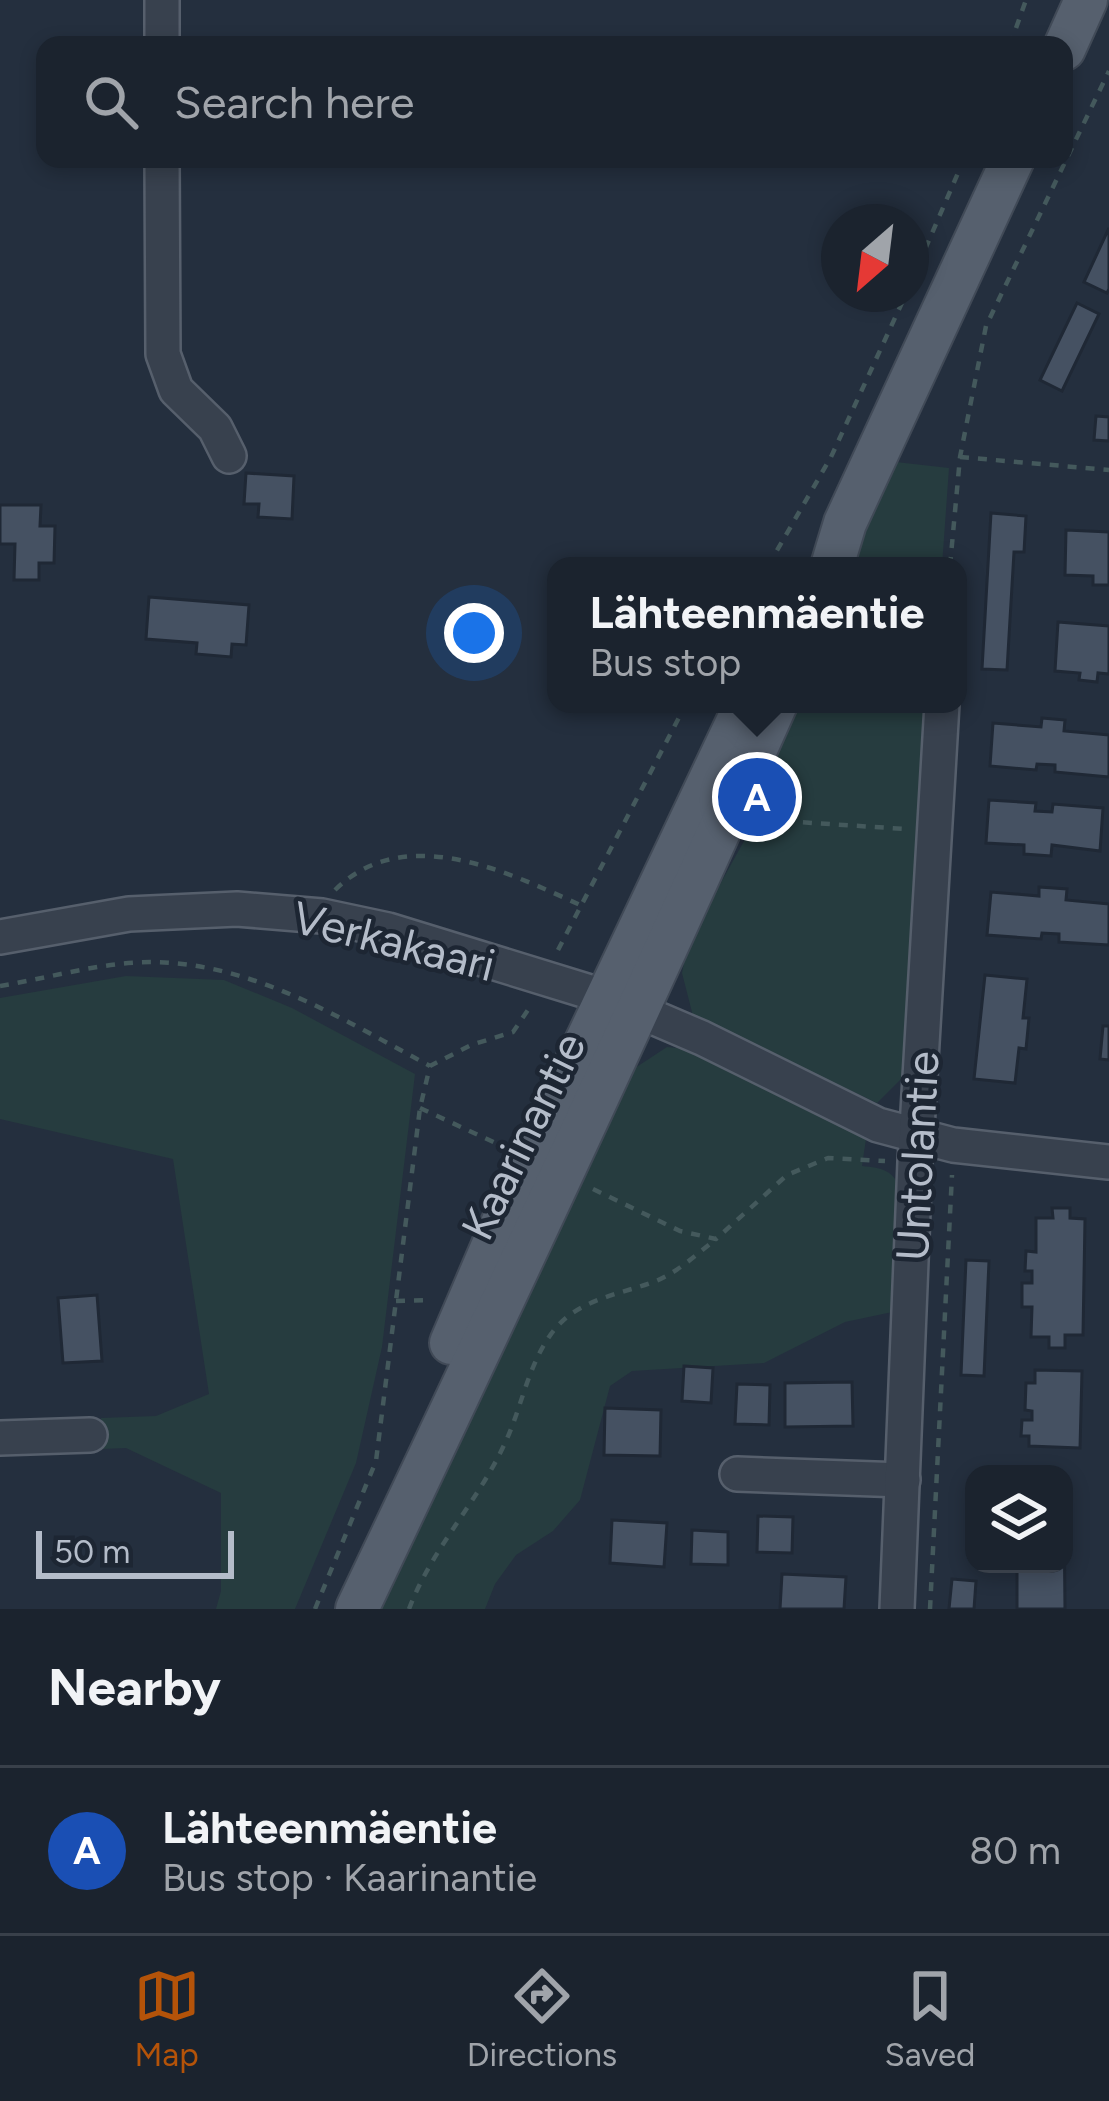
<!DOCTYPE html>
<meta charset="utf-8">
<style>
body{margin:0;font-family:Figtree,sans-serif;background:#242b36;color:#f1f3f6}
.controls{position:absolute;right:36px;bottom:36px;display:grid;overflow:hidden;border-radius:24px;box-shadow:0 6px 18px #0003}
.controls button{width:108px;height:108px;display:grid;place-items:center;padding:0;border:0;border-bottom:3px solid #39404a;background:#1b232e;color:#f1f3f6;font:60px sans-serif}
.compass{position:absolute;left:821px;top:204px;width:108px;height:108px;border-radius:50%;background:#1b232e;box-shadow:0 6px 18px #0003;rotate:208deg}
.scale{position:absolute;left:36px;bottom:30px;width:198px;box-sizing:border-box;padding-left:12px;border:6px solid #b4bcc9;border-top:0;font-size:33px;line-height:42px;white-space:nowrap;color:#b4bcc9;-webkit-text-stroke:9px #1d2633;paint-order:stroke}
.you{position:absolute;left:474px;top:633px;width:42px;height:42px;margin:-30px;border:9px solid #fff;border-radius:50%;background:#1a73e8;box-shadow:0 0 0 18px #1a73e833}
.badge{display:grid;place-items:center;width:78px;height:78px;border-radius:50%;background:#b45309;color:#fff;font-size:39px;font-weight:700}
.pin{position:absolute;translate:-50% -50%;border:6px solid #fff;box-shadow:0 3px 12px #0006}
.popup{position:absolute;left:547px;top:557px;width:420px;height:156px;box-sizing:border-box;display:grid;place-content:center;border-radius:24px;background:#1b232e;filter:drop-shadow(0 3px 9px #0005);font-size:39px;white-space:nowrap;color:#a0a4aa}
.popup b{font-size:45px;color:#f1f3f6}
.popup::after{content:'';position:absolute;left:50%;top:100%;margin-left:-24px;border:24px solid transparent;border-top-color:#1b232e}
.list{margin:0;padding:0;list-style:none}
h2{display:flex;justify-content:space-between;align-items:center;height:156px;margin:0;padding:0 48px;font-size:51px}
h2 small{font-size:39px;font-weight:400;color:#a0a4aa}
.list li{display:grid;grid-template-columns:78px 1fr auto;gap:36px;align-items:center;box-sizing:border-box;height:168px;padding:0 48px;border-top:3px solid #39404a}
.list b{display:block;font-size:45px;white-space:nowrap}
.list p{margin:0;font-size:39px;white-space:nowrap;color:#a0a4aa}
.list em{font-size:39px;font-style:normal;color:#a0a4aa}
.icon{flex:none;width:66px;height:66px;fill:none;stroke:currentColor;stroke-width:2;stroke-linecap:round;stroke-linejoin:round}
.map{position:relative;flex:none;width:1109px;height:1609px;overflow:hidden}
.search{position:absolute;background:#1b232e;box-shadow:0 6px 18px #0003;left:36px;right:36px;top:36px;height:132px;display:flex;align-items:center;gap:30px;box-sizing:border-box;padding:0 42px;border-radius:24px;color:#a0a4aa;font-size:45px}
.sheet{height:324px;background:#1b232e}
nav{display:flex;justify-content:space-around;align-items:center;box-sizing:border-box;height:168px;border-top:3px solid #39404a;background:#1b232e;font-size:33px;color:#a0a4aa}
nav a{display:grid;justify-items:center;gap:6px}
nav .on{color:#b45309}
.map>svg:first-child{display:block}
</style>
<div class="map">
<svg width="1109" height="1609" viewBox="0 0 1109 1609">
<rect width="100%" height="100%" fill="#242f3e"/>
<g fill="#263c3f">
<path d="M896,462L949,468L942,566H851Z"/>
<path d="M790,704H932L907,1073L877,1103L693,1016L682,973L688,942L749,832L770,783Z"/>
<path d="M126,976L224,980L292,1008L415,1074L382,1347L356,1463L295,1609H216L221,1591V1493L126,1448L102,1449L101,1418L156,1416L209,1394L173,1159L0,1119V998Z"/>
<path d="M667,1047L688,1049L867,1132L862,1166C882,1168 895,1170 900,1191L897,1311L845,1322L764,1363L632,1371L610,1386L580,1500L553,1531L516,1555L495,1584L485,1609H372L622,1090L635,1068Z"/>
</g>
<g fill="#455162" stroke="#1f2835" stroke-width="3">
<path d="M1109,228V289L1107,293L1084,282Z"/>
<path d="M1077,303L1099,314L1062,391L1040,380Z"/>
<path d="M1096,416L1109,417V441L1094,440Z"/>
<path d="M246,473L294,476L292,519L258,517L259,504H244Z"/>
<path d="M0,505H41L40,526H55L54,563H39V580H14L15,544H0Z"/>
<path d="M991,513L1026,516L1024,552H1014L1007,670L982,669Z"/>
<path d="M1066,530L1109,532V585H1093V576L1065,575Z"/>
<path d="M149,597L249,605L246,645L232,644L231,657L196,654L197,643L146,639Z"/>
<path d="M1058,622L1109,626V674L1098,673L1097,682L1079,680L1080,673L1055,671Z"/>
<path d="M1042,718L1065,720L1064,731L1109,735V777L1055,772V765L1037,764L1036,770L990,766L993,723L1041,727Z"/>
<path d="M989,800L1036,803L1035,811L1052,812L1053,804L1103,808L1100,851L1052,845L1051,856L1024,854V845L986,843Z"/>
<path d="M1039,887L1067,889L1066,900L1109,904V945L1059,942V934L1042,933L1041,939L987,935L991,892L1039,896Z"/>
<path d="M985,975L1027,979L1023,1018H1029L1026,1049L1019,1048L1015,1083L974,1079Z"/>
<path d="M1103,1026H1109V1060L1100,1059Z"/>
<path d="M1052,1208H1070V1218L1085,1219L1083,1335H1065V1348H1049V1337H1031L1032,1307H1022V1283H1032V1271H1025L1026,1251L1036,1252V1218H1053Z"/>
<path d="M966,1260L989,1261L984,1376L961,1375Z"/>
<path d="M97,1295L102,1361L63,1363L58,1298Z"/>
<path d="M684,1366L713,1368L711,1403L682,1401Z"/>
<path d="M1035,1370L1082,1371L1080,1448L1029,1446V1436H1021L1022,1420H1032V1411L1025,1410L1026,1383H1035Z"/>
<path d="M852,1382L853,1426L785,1427V1383Z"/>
<path d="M737,1384L770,1385L769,1425L735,1424Z"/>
<path d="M605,1408L661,1410L660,1456L604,1455Z"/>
<path d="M1064,1508L1065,1609H1017V1566L1010,1564H1064Z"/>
<path d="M758,1516L793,1517L792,1553L757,1552Z"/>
<path d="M612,1520L667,1523L664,1567L610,1563Z"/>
<path d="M692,1530L728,1532V1565L691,1564Z"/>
<path d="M782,1574L846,1577L844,1609H780Z"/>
<path d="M952,1579L976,1581L974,1609H949Z"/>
</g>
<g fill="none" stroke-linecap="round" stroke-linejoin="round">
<g stroke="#565f6c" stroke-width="38">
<g id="minor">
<path d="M162,0V45"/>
<path d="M162,159L163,354L176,390L215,428L229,456"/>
<path d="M0,937L129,914L237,909L322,916L388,930L606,997L702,1038L878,1125L953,1145L1109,1162"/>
<path d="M0,1438L90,1435"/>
<path d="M737,1474L903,1480"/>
<path d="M897,1609L915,1162L942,704"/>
</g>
</g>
<g stroke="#414a57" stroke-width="46">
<g id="major">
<path d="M1064,49L1086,0"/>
<path d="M832,566L845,523L1013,159"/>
<path d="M451,1343L523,1175L744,708"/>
<path d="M357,1609C500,1309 641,1008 776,704"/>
</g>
</g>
<g stroke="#44595c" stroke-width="4.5" stroke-dasharray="9 9" stroke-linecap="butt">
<path d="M1010,45L1026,0"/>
<path d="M911,282L964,159"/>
<path d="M960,457L1109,470"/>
<path d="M768,566L831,457L906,294"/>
<path d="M950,566L960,457L986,326L1109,71"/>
<path d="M767,820L905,829"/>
<path d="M335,890C404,822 506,871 580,905"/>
<path d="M558,950L686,704"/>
<path d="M0,986C42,979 85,967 128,963C240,954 336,1016 430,1066"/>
<path d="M420,1108L502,1146"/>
<path d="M593,1189L680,1231L716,1239L787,1175L828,1158L885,1161"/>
<path d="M396,1301L432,1300"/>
<path d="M315,1609L376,1461L420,1108L430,1066L471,1045L513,1032L532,1004"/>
<path d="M409,1609C432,1548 478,1502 505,1443C525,1401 531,1343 571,1314C597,1296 627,1292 656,1281C678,1272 697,1254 716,1239"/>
<path d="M930,1609L952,1175"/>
</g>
<use href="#minor" stroke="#38414e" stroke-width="33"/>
<use href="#major" stroke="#56606e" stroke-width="42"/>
</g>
<g text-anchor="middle" stroke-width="9" stroke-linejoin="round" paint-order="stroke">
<g font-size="45" fill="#b4bcc9" stroke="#1d2633">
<text transform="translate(394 941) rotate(14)" y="16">Verkakaari</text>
<text transform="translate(523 1136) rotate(-64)" y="16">Kaarinantie</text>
<text transform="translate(917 1156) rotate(-87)" y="16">Untolantie</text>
</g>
</g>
</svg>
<div class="controls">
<button><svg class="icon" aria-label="layers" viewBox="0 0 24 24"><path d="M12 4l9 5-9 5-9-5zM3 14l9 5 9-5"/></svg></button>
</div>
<svg class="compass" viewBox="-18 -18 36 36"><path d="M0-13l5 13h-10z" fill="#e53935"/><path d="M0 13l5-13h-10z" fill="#a0a4aa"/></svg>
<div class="scale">50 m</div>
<div class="you"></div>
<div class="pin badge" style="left:757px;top:797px;background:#1a4fb4">A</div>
<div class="popup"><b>Lähteenmäentie</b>Bus stop</div>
<div class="search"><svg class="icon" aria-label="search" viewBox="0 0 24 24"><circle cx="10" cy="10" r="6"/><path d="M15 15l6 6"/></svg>Search here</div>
</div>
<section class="sheet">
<h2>Nearby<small></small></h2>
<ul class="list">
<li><span class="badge" style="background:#1a4fb4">A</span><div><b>Lähteenmäentie</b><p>Bus stop · Kaarinantie</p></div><em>80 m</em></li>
</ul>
</section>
<nav>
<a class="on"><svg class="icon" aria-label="map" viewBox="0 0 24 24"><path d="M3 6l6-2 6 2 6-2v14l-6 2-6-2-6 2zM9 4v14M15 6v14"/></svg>Map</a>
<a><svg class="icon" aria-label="directions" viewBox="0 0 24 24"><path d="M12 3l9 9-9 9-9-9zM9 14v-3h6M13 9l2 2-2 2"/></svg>Directions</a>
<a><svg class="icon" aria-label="saved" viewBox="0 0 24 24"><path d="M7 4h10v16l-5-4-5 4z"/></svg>Saved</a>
</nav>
